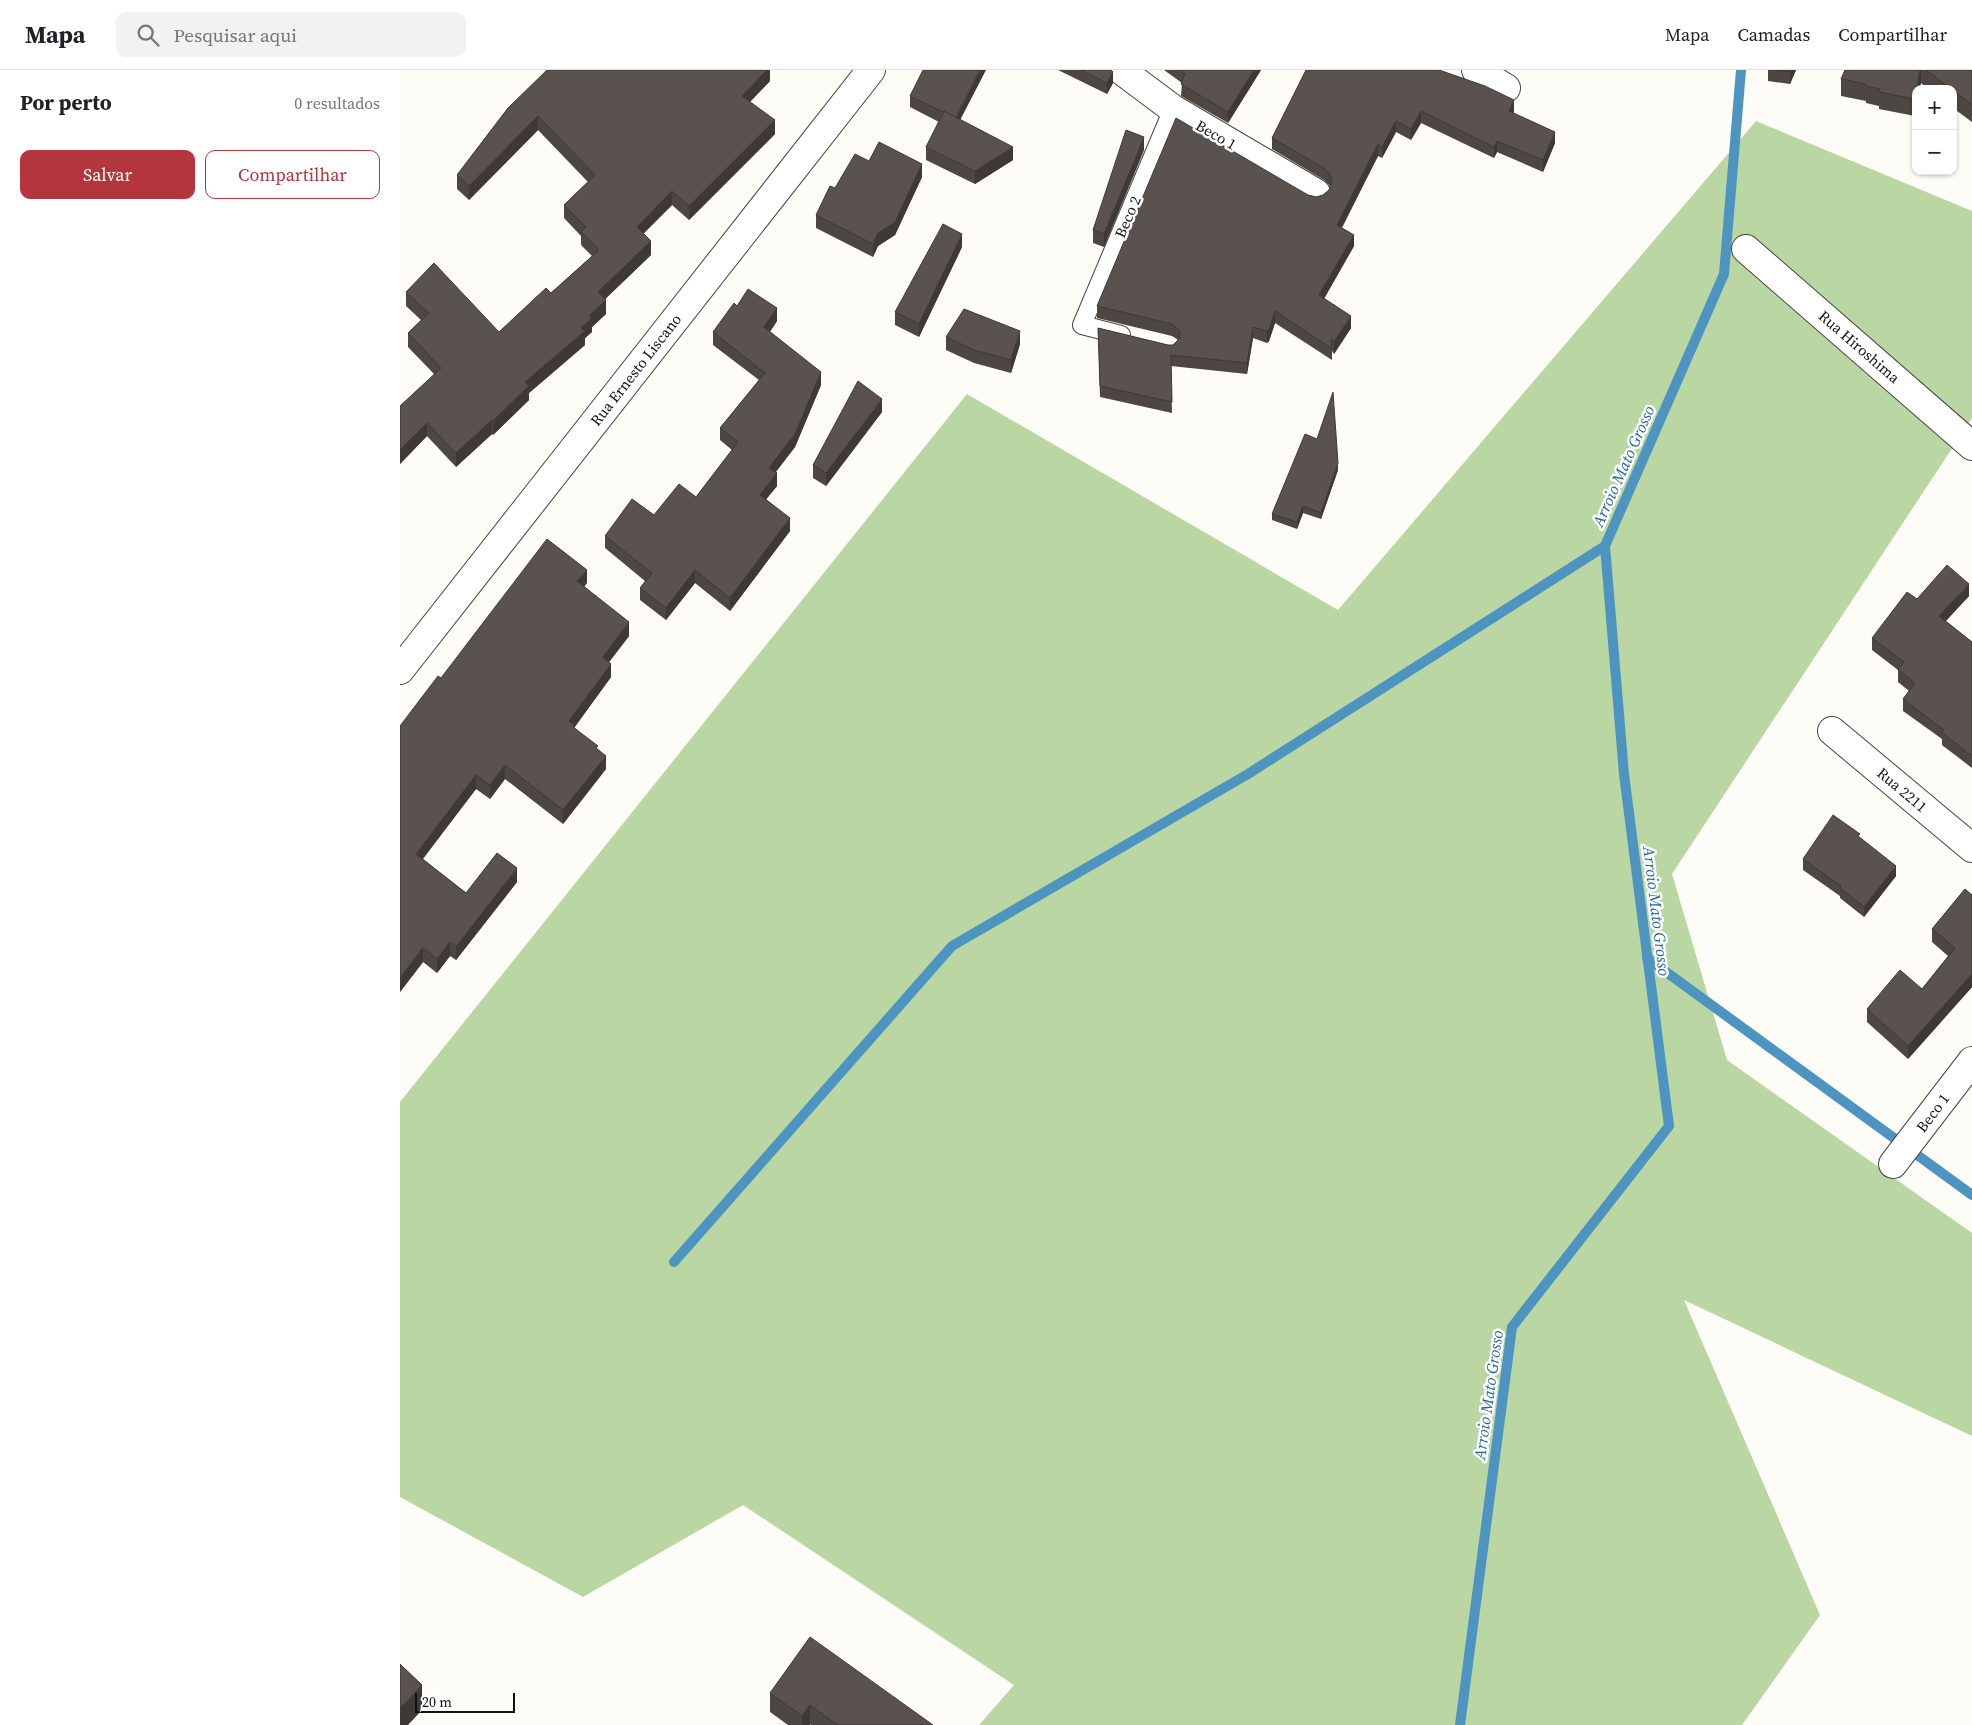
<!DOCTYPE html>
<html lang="pt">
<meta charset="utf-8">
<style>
body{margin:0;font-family:"Source Serif 4",serif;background:#f2f2f2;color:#202124}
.controls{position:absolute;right:15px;top:15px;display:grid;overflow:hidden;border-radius:10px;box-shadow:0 1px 4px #0004}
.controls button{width:45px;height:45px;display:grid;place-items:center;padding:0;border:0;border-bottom:1px solid #e0e0e0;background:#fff;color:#202124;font:25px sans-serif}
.scale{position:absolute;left:15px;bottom:12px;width:100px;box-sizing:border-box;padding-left:5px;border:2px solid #111;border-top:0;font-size:14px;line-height:18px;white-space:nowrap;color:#111;-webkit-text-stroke:4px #fff;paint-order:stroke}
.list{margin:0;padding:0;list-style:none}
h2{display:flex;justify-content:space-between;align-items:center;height:65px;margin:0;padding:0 20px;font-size:21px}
h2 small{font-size:16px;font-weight:400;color:#757577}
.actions{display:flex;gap:10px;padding:15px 20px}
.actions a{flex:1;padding:11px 0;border:1px solid #b4353d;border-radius:10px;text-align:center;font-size:18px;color:#b4353d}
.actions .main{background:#b4353d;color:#fff}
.icon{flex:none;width:28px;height:28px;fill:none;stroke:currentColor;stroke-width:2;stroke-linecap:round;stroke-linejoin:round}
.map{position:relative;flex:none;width:1572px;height:1655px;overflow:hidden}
header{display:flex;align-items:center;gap:30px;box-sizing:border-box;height:70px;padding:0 25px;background:#fff;border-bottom:1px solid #e0e0e0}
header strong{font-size:24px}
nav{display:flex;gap:28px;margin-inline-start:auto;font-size:18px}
.search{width:350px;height:45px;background:#f2f2f2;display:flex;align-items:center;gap:12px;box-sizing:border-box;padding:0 18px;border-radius:10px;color:#757577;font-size:19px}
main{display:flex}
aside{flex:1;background:#fff}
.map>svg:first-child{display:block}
</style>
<header>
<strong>Mapa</strong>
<div class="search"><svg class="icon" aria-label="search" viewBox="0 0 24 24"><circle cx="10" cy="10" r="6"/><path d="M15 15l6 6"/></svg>Pesquisar aqui</div>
<nav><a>Mapa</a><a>Camadas</a><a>Compartilhar</a></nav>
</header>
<main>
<aside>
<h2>Por perto<small>0 resultados</small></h2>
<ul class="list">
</ul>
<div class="actions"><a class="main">Salvar</a><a>Compartilhar</a></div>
</aside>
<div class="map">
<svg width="1572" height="1655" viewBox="0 0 1572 1655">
<rect width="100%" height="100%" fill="#fefcf6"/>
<path fill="#bad6a2" d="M1356,51L1572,141V348L1272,804L1327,990L1572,1163V1366L1284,1230L1420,1545L1342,1655H579L614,1615L343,1435L183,1527L0,1427V1032L567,324L938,540Z"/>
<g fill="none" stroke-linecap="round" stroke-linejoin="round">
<g stroke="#4d94c1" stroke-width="10">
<path d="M1247,888L1572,1125"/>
<path d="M274,1192L552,876L848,704L1205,476"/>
<path d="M1060,1655L1112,1257L1269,1056L1224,704L1205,476L1324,204L1341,0"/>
</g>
<g stroke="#444" stroke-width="20">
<path id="lane" d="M721,265L682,255L773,39"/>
</g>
<g stroke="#444" stroke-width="30">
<g id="street">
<path d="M721,0L773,39L916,123"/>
<path d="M1076,0L1106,18"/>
<path d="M1346,179L1572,376"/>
<path d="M0,600L471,0"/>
<path d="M1432,661L1572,778"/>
<path d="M1493,1094L1572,991"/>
</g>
</g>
<use href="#lane" stroke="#fff" stroke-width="18"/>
<use href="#street" stroke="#fff" stroke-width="28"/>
</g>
<g fill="#4d4743">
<path d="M370,0V11L350,32L375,64L289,150L272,135L243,164L251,185L205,229L206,244L192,257V262L185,268V275L129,323V330L93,365L92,364L56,397L27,366L0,394L34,304L8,277V263L21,250L6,236V222L99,262L151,223L192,186L181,175V166L164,148V135L188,112L138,60L69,130L57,119V105L108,38Z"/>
<path d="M658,0H711L713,13L707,24Z"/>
<path d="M764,0H861L828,53L781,26L782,13Z"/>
<path d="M906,0L1114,42L1113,43L1155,73L1143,102L1097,82L1094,88L1021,53L1011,70L996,62L982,88L978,86L942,158L954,176L924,229L951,258L934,284L932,281V290L875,253L869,271L867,273L853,268L847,304L771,296L772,343L700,327L698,258L768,275H773L778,270L772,266L697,248V236L908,125L916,127L923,125L929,120L930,116L924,110L872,79V68Z"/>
<path d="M1368,0H1396L1390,14L1368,11Z"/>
<path d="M1445,0H1572V52L1553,38V19H1528L1521,13L1516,19L1515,46L1479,39V36L1466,33V31L1441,26V9Z"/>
<path d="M510,26L560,49L613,90L575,114L526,90V77L539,52L510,37Z"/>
<path d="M744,80L704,177L693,173V160Z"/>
<path d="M469,91L522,107L495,165L478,176L473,187L416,158V145L435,118Z"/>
<path d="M562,177L519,267L495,255V242Z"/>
<path d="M337,236L377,251L370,262L421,315L395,377L376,402L377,416L366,429L390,461L330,541L295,513L266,550L240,530V518L245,511L205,478V466L296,427L332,380L320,370V358L359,310L313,275V262Z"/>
<path d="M546,267L620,274L611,303L574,293L546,280Z"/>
<path d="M482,342L426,416L413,408V395Z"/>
<path d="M938,400L921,449L903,443L897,459L872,450V444Z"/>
<path d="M187,513L184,517L229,566L209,592L211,607L174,658L198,680L206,699L163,754L105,709L90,729L76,719L23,789L66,823L117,812L56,890L50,886L37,903L23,892L0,922L41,608Z"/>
<path d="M1569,526L1546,551L1572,572V698L1542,675V669L1503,641V629L1509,621L1498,612V600L1472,580V568L1517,529Z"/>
<path d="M1460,768L1496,806L1464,847L1440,828V826L1403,800V789Z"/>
<path d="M1565,819L1572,917L1508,989L1467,952V939L1522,919L1548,886L1532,872V859Z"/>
<path d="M370,1623L533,1655H411L410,1654V1655H388L370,1642Z"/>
</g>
<g fill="#3e3937">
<path d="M367,0H370V11L342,40V26Z"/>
<path d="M580,0H586L555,60V48Z"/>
<path d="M854,0H861L828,53V42Z"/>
<path d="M1391,0H1396L1390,14V2Z"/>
<path d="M1520,0H1521V13L1520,19H1517Z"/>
<path d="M713,2V13L707,24V13Z"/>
<path d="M1516,26V43L1515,46V29Z"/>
<path d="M1114,30V42L1109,52V41Z"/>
<path d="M1021,41V53L1011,70V59Z"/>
<path d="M138,46V60L69,130V116Z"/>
<path d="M375,50V64L289,150V136Z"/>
<path d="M996,51V62L982,88V77Z"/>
<path d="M1155,62V73L1143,102V90Z"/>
<path d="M744,67V80L704,177V164Z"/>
<path d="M1097,71V82L1094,88V77Z"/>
<path d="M978,74V86L937,166V155Z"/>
<path d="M613,77V90L575,114V101Z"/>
<path d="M522,94V107L495,165L478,176L473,187V174L478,163Z"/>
<path d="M272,121V135L237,170V157Z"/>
<path d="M562,164V177L519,267V254Z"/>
<path d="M954,165V176L919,237V225Z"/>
<path d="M251,171V185L198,236V222Z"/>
<path d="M206,230V244L192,257V262L185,268V275L129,323V330L93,365V351L125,312L181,258L190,245Z"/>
<path d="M377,238V251L364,270V257Z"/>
<path d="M875,241V253L869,271L867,273V261Z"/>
<path d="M951,246V258L934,284V272Z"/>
<path d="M853,257V268L847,304V293Z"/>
<path d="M620,261V274L611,303V290Z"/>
<path d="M421,302V315L395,377L369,410V398Z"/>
<path d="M482,329V342L426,416V403Z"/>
<path d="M92,350V364L56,397V383Z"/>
<path d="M27,353V366L0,394V380Z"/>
<path d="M938,393V400L921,449V443Z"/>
<path d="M377,403V416L360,437V425Z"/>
<path d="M903,436V443L897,459V452Z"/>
<path d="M390,448V461L330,541V528Z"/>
<path d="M187,500V513L177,525V511Z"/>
<path d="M295,500V513L266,550V538Z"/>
<path d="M1569,514V526L1539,558V546Z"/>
<path d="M229,552V566L203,600V587Z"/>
<path d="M211,594V607L174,658L169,651Z"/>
<path d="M206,686V699L163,754V740Z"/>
<path d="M105,695V709L90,729V715Z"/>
<path d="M76,705V719L16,797V784Z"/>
<path d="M1496,796V806L1464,847V837Z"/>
<path d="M117,798V812L56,890V877Z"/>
<path d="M50,872V886L37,903V889Z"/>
<path d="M23,878V892L0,922V908Z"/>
<path d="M1572,904V917L1508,989V976Z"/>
<path d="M22,1615V1640L8,1655H0V1638Z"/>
<path d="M410,1635V1655H402V1646Z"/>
</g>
<g fill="#59524e" stroke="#3e3937">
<path d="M147,0H367L342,26L375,50L289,136L272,121L237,157L251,171L198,222L206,230L190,245L192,248L181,258L185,261L125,312L129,316L93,351L92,350L56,383L27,353L0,380V336L41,298L8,263L29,243L6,222L34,193L99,262L146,218L151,223L199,180L181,162L186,157L164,135L195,105L138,46L69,116L57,105L108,38Z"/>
<path d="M523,0H580L555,47L544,41L543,42L510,26Z"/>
<path d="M681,0H711L713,2L707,13Z"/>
<path d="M780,0H854L828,42L781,14L785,4Z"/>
<path d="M906,0H1039L1085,16L1114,30L1109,41L1155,62L1143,90L1097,71L1094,77L1021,41L1011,59L996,51L982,77L978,74L937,155L954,165L919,225L951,246L934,272L931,269L932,279L875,241L869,260L867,261L853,257L847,293L771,285L772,332L700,316L698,258L768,275H773L780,268V261L772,254L697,236L776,48L908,125L916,127L923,125L929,120L932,111L930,104L924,98L872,68Z"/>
<path d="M1374,0H1391L1390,2Z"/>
<path d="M1445,0H1520L1517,19H1516L1515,29L1479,22L1480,19L1466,16V14L1441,9Z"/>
<path d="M1526,0H1572V35L1553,20V19H1551Z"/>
<path d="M544,41L613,77L575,101L526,77Z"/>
<path d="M726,60L744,67L704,164L693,160Z"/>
<path d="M479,72L522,94L495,152L478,163L473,174L416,145L430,116L435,118L455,84L469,91Z"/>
<path d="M543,154L562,164L519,254L495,242Z"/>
<path d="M348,219L377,238L364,257L421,302L395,364L369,398L377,403L360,425L390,448L330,528L295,500L266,538L240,518L252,503L205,466L232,429L254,445L279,414L296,427L338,372L320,358L365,303L313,262L334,233L337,236Z"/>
<path d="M564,239L620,261L611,290L574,280L546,267Z"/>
<path d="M458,311L482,329L426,403L413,395Z"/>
<path d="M933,322L938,393L921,443L903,436L897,452L872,444L905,364L917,369Z"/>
<path d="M147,469L187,500L177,511L229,552L203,587L211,594L169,651L174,655L173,657L198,676L196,678L206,686L163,740L105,695L90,715L76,705L16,784L66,823L97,783L117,798L56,877L50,872L37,889L23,878L0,908V656L38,606L41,608Z"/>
<path d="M1547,495L1569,514L1539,546L1572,572V686L1542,663L1544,660L1503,629L1515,613L1498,600L1504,592L1472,568L1507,522L1517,529Z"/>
<path d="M1433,745L1460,764L1458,766L1496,796L1464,837L1440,818L1441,816L1403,789Z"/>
<path d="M1565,819L1572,825V904L1508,976L1467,939L1500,900L1522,919L1555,878L1532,859Z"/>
<path d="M410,1567L533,1655H438L410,1635L402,1646L370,1623Z"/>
<path d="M0,1594L22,1615L0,1638Z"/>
</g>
<g text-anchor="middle" stroke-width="5" stroke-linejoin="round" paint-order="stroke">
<g font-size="15" fill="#111" stroke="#fff">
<text transform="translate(816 65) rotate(30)" y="5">Beco 1</text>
<text transform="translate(728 147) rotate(-67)" y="5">Beco 2</text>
<text transform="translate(1459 277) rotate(41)" y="5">Rua Hiroshima</text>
<text transform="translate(236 300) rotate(-52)" y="5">Rua Ernesto Liscano</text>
<text transform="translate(1502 720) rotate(40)" y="5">Rua 2211</text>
<text transform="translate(1533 1043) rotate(-53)" y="5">Beco 1</text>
</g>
<g font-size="16" font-style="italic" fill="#256798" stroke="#fff">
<text transform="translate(1223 396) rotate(-66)" y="6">Arroio Mato Grosso</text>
<text transform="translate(1257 841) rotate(83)" y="6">Arroio Mato Grosso</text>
<text transform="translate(1088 1325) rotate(-82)" y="6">Arroio Mato Grosso</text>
</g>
</g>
</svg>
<div class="controls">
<button>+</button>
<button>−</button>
</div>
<div class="scale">20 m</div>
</div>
</main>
